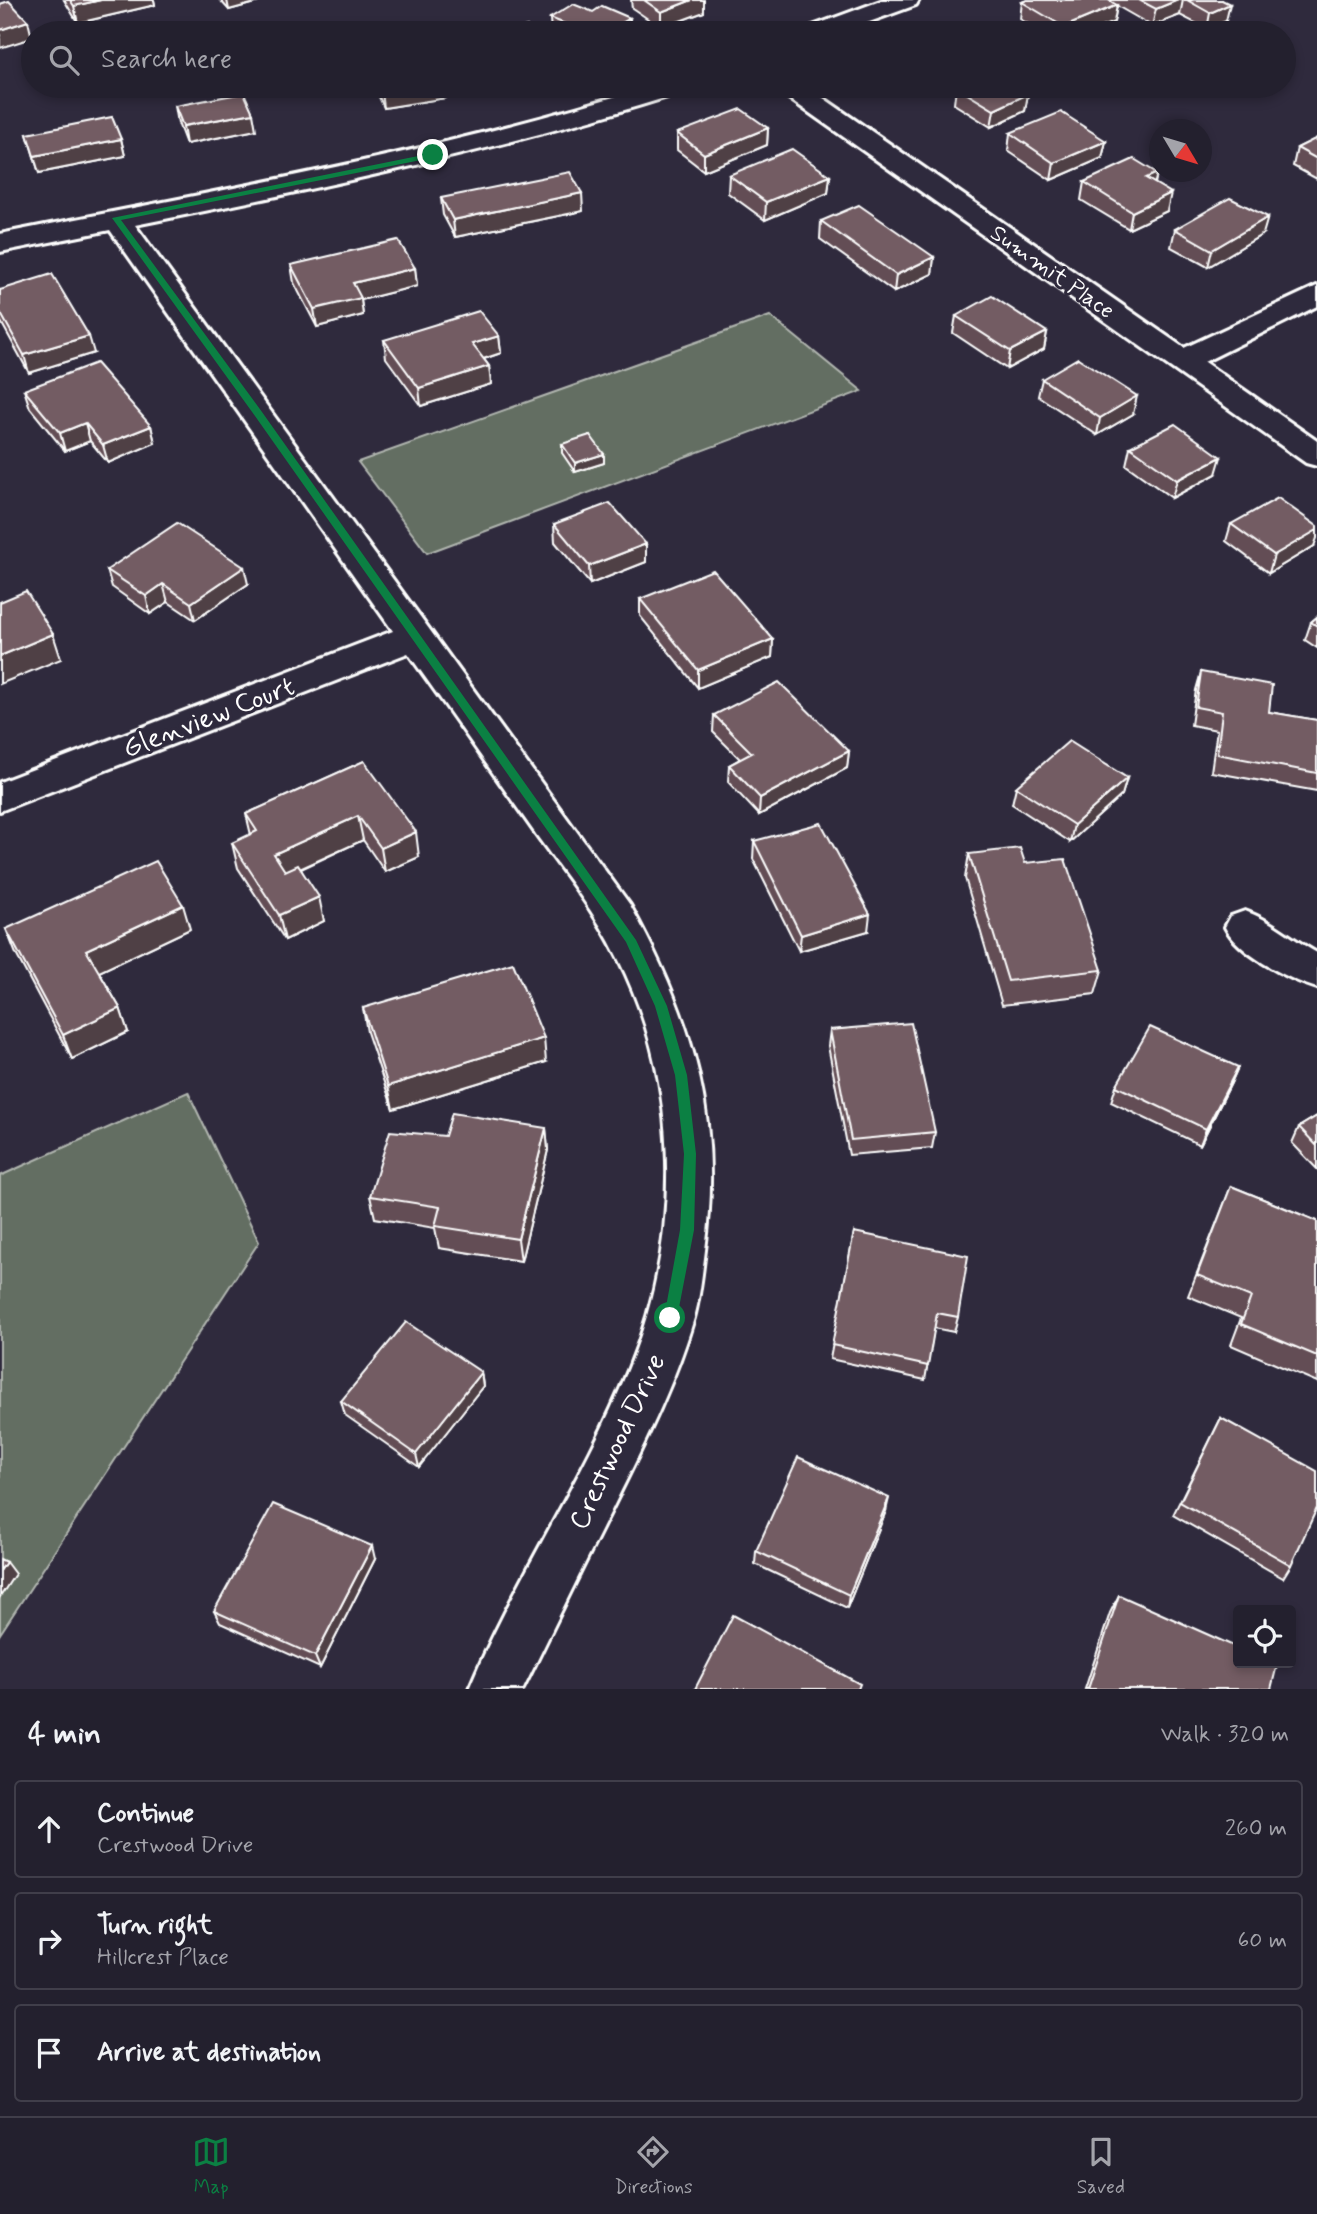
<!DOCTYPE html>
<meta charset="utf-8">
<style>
body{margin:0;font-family:Mynerve,sans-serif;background:#2b2836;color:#f1f3f6}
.controls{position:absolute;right:21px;bottom:21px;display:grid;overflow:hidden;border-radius:7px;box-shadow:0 4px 10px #0003}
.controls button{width:63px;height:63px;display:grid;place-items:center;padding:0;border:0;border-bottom:2px solid #403e4a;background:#23202e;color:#f1f3f6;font:35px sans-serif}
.compass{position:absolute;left:1149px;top:119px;width:63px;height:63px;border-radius:50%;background:#23202e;box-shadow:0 4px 10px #0003;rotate:128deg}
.stop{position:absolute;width:21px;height:21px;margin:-16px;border:5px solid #0b8043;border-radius:50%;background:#fff}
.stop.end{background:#0b8043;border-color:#fff;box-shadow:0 2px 7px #0008}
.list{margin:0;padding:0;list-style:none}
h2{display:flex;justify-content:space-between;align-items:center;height:91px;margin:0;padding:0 28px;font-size:30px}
h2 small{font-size:23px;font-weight:400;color:#a3a3aa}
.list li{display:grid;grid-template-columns:46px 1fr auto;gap:21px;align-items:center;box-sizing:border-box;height:98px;margin:0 14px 14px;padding:0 14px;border:2px solid #403e4a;border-radius:7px}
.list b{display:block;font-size:26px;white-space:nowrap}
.list p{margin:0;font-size:23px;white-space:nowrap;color:#a3a3aa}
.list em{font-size:23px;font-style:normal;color:#a3a3aa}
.icon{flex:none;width:38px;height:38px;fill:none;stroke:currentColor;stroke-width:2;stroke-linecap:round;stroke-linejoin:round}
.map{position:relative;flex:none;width:1317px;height:1689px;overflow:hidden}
.search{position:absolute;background:#23202e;box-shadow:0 4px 10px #0003;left:21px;right:21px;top:21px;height:77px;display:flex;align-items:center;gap:18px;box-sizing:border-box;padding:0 24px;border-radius:38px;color:#a3a3aa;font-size:26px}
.sheet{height:427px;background:#23202e}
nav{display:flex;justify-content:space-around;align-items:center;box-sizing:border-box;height:98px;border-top:2px solid #403e4a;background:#23202e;font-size:19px;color:#a3a3aa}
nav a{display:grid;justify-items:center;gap:4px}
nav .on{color:#0b8043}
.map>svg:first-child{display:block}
</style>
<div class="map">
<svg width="1317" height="1689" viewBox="0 0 1317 1689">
<rect width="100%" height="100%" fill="#2f2a3d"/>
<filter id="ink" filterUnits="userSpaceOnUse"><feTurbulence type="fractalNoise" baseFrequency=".0143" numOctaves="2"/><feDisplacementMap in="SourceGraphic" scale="14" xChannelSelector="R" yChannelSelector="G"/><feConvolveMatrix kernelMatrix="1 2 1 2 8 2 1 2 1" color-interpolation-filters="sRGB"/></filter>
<g filter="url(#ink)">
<g fill="#636e62" stroke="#b1b6b0" stroke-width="2">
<path d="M770,316L862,391L427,553L358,462Z"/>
<path d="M188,1092L259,1242L0,1634V1176Z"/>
</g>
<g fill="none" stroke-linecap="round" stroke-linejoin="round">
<g stroke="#fff" stroke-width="6">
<g id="minor">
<path d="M883,0H919L916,5L839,33H803L807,28Z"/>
<path d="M649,86H688L684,92C504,149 321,188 135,225L630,905C693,1019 723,1119 705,1250C702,1273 700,1296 694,1318C674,1386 641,1450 610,1513C580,1572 552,1630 523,1689H469C515,1579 584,1479 629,1368C682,1239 681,1083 618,958C597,914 566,876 538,837C495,776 452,714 408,653L0,811V782L393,631L110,230L0,252V234C217,191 437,153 649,86Z"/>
<path d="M776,86H806L1184,348L1317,286V306L1204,362L1317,441V466L1306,463L780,92Z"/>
<path d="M1245,911C1271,920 1293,940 1317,953V988C1288,979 1239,954 1225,927L1231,916Z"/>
</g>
</g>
<use href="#minor" fill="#2f2a3d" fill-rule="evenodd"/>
</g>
<g fill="#634e55" stroke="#fff" stroke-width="2">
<path d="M64,0H154L155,5L78,23Z"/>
<path d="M220,0H266L229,10Z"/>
<path d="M631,0H704V12L661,28L632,8Z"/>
<path d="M1027,0H1222L1226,21L1207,29L1180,15L1152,26L1117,6L1114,22L1086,33H1044L1020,19L1022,2Z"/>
<path d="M550,18L630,33H551Z"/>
<path d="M374,86H445L446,98L384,108Z"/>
<path d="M956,87L1028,94L1025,111L991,127L954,104Z"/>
<path d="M175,106L256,130L186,144L178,123Z"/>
<path d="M768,128L767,145L704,171L677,150V133Z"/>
<path d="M1010,133L1106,141L1102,158L1051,180L1008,151Z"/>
<path d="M27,134L121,139L125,156L39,173Z"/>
<path d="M1317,138V179L1293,166L1297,148Z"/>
<path d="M1157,173L1155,184L1167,211L1129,229L1081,200L1084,182Z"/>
<path d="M729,175L830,176L828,193L765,220L728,193Z"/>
<path d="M441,198L583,211L455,237L443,215Z"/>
<path d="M821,221L934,257L932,274L894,292L820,239Z"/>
<path d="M1175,229L1263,234L1208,267L1171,247Z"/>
<path d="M291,265L415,268L417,286L361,300L363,315L317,327L294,283Z"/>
<path d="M0,290L94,353L29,373L0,320Z"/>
<path d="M956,316L1047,332L1044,349L1007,369L953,333Z"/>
<path d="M499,336L501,353L484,359L489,366L491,384L421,406L386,358L384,340Z"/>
<path d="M1042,379L1133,414L1097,435L1038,396Z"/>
<path d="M24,390L151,426L155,443L108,463L90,441L65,451L30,408Z"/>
<path d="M562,444L604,454V463L575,472L562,453Z"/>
<path d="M1130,447L1216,474L1172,498L1126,465Z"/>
<path d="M554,524L646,544V562L590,584L555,542Z"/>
<path d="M1231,524L1314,546L1269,573L1226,541Z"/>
<path d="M107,570L248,584L195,620L168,602L150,614L112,587Z"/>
<path d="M640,599L773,639L772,657L698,688L640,616Z"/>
<path d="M1317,617V648L1305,640L1311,622Z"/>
<path d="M1201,672L1269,712L1317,720V791L1211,772L1217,730L1191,725L1196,690Z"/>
<path d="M714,715L849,751L847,768L759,815L728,782L729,765L740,759L713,732Z"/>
<path d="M364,761L419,857L385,872L363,840L301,869L324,921L285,940L238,868L232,843L251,835L246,814Z"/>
<path d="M1127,778L1122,795L1070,842L1012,804L1016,787Z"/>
<path d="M754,841L868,931L799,951L753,859Z"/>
<path d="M969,854L1025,863L1102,970L1095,994L1002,1005L965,878Z"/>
<path d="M6,929H190L99,972L120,1008L128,1032L72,1059L16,954Z"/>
<path d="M363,1008L546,1062L393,1109L367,1032Z"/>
<path d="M830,1030L935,1132L932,1148L849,1155L828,1046Z"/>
<path d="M1238,1067L1231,1083L1200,1145L1111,1102L1116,1086Z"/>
<path d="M1317,1116V1169L1292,1143L1299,1127Z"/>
<path d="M546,1128L548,1150L521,1261L439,1248L435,1228L375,1218L370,1196L445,1136Z"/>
<path d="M1231,1186L1317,1221V1382L1231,1345L1241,1318L1188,1296Z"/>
<path d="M854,1232L958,1317L954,1332L934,1328L925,1380L830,1359Z"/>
<path d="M481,1372L483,1386L419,1467L345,1415L341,1401Z"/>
<path d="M1221,1418L1291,1565L1283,1578L1173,1515Z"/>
<path d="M886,1511L847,1608L755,1564L756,1551Z"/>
<path d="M375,1559L320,1668L220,1623L214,1611Z"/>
<path d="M1119,1595L1271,1689H1085L1110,1613Z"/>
</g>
<g fill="#504045" stroke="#fff" stroke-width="2">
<path d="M101,0H154L155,5L78,23L74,6Z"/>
<path d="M227,0H266L229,10Z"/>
<path d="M692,0H704V12L661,28V12Z"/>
<path d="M1178,0H1183L1180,15L1152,26L1156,9Z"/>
<path d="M1230,4L1226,21L1207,29L1210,13Z"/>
<path d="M1117,5L1114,22L1086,33H1063L1064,27Z"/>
<path d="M630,18V33H605Z"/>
<path d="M28,21L32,38L0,48V30Z"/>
<path d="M415,86H445L446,98L384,108L382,91Z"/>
<path d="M1028,94L1025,111L991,127L994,110Z"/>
<path d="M253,113L256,130L186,144L183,126Z"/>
<path d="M768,128L767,145L704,171V154Z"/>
<path d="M121,139L125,156L39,173L34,156Z"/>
<path d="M1106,141L1102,158L1051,180L1054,163Z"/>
<path d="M1157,173L1153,190L1146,178Z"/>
<path d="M830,176L828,193L765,220L766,202Z"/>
<path d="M582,193L583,211L455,237L453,220Z"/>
<path d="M1171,193L1167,211L1129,229L1132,212Z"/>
<path d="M1268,217L1263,234L1208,267L1212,250Z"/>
<path d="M934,257L932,274L894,292L896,275Z"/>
<path d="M415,268L417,286L361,300L363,315L317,327L314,309L353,283Z"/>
<path d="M1047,332L1044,349L1007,369L1010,351Z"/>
<path d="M89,336L94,353L29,373L24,355Z"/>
<path d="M499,336L501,353L474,362L472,344Z"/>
<path d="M489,366L491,384L421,406L419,388Z"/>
<path d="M1137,396L1133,414L1097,435L1100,418Z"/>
<path d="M85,423L90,441L65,451L60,433Z"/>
<path d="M151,426L155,443L108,463L103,445Z"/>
<path d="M604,454V463L575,472V463Z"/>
<path d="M1221,457L1216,474L1172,498L1177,480Z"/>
<path d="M1317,530V538L1314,546L1269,573L1274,555Z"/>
<path d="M646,544V562L590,584L589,566Z"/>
<path d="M244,567L248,584L195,620L191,603Z"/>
<path d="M163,584L168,602L150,614L146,596Z"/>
<path d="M53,634L61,659L0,684V656Z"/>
<path d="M773,639L772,657L698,688V670Z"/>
<path d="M849,751L847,768L759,815L760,798Z"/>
<path d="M1127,778L1122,795L1070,842L1074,825Z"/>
<path d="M358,816L363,840L280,878L274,854Z"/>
<path d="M416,832L419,857L385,872L381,848Z"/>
<path d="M319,897L324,921L285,940L279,915Z"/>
<path d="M183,905L190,929L95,974L86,950Z"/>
<path d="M870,914L868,931L799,951L801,935Z"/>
<path d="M120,1008L128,1032L72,1059L63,1035Z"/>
<path d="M544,1038L546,1062L393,1109L388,1086Z"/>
<path d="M1238,1067L1231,1083L1200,1145L1206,1129Z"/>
<path d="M546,1128L548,1150L521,1261L518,1239Z"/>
<path d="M481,1372L483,1386L419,1467L416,1454Z"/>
<path d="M889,1498L886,1511L847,1608L849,1595Z"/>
<path d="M372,1546L375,1559L320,1668L315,1656Z"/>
<path d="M6,1562L15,1574L0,1597V1571Z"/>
</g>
<g fill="#735b63" stroke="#fff" stroke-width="2">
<path d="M70,0H101L74,6Z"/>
<path d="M644,0H692L661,12Z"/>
<path d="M1027,0H1108L1117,5L1064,27L1022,2Z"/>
<path d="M1139,0H1178L1156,9Z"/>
<path d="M1187,0H1222L1230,4L1210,13Z"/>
<path d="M9,1L28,21L0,30V4Z"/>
<path d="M573,4L593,12L602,6L630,18L605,33H588L550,18Z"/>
<path d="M965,25L977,33H943Z"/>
<path d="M527,26L534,33H503Z"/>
<path d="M380,86H415L382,91Z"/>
<path d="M958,86H1014L1028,94L994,110L956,87Z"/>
<path d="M244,93L253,113L183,126L175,106Z"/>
<path d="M741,109L768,128L704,154L677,133Z"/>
<path d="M1061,112L1106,141L1054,163L1010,133Z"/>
<path d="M112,117L121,139L34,156L27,134Z"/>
<path d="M1317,138V159L1297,148Z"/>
<path d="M792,149L830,176L766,202L729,175Z"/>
<path d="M1134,159L1157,173L1146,178L1171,193L1132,212L1084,182Z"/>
<path d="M570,172L582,193L453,220L441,198Z"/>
<path d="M1230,198L1268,217L1212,250L1175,229Z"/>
<path d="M859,205L934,257L896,275L821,221Z"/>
<path d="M398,240L415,268L353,283L361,298L314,309L291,265Z"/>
<path d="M52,274L89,336L24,355L0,312V290Z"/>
<path d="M992,296L1047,332L1010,351L956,316Z"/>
<path d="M479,311L499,336L472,344L489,366L419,388L384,340Z"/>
<path d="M1078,358L1137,396L1100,418L1042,379Z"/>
<path d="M96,363L151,426L103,445L85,423L60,433L24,390Z"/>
<path d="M1175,424L1221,457L1177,480L1130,447Z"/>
<path d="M590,435L604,454L575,463L562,444Z"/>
<path d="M1278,498L1317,526V530L1274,555L1231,524Z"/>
<path d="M610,503L646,544L589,566L554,524Z"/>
<path d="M177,523L244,567L191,603L163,584L146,596L107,570Z"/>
<path d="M713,570L773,639L698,670L640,599Z"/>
<path d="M26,591L53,634L0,656V602Z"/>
<path d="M1317,617V626L1311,622Z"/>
<path d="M1201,672L1272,685L1269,712L1317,720V773L1217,754L1222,712L1196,707Z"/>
<path d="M779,682L849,751L760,798L729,765L752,753L714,715Z"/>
<path d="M1069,741L1127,778L1074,825L1016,787Z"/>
<path d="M364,761L416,832L381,848L358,816L274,854L285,871L298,865L319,897L279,915L232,843L257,831L246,814Z"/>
<path d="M821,823L870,914L801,935L754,841Z"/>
<path d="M1020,848L1025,863L1065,859L1102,970L1008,981L969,854Z"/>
<path d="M156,861L183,905L86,950L120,1008L63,1035L6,929Z"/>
<path d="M513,963L544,1038L388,1086L363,1008Z"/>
<path d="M911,1023L935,1132L851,1140L830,1030Z"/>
<path d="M1150,1027L1238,1067L1206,1129L1116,1086Z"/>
<path d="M452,1113L546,1128L518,1239L435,1226L440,1207L370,1196L390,1131L445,1136Z"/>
<path d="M1317,1116V1146L1299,1127Z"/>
<path d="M1231,1186L1317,1221V1356L1241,1324L1251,1297L1197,1275Z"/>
<path d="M854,1232L968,1256L958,1317L937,1313L928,1366L832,1345Z"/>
<path d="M406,1322L481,1372L416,1454L341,1401Z"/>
<path d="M1221,1418L1317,1471V1508L1291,1565L1180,1502Z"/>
<path d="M798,1457L889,1498L849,1595L756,1551Z"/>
<path d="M273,1504L372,1546L315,1656L214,1611Z"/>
<path d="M0,1559L6,1562L0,1571Z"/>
<path d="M1119,1595L1238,1648V1663H1272L1277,1665L1271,1689H1088Z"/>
<path d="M733,1615L860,1684L858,1689H695Z"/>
</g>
</g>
<path fill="#0b8043" d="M433,153L436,157L121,220L262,412L636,940L667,1006L687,1075L696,1154L694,1230L677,1318L670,1324L664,1318L680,1230L684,1154L675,1075L655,1006L626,942L255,416L112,218Z"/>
<g text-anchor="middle" stroke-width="6" stroke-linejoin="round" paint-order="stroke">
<g font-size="23" fill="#fff" stroke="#2f2a3d">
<text transform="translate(1053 271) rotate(35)" y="8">Summit Place</text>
</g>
<g font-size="28" fill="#fff" stroke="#2f2a3d">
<text transform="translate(208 716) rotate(-21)" y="10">Glenview Court</text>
<text transform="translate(616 1441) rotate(-65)" y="10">Crestwood Drive</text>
</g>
</g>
</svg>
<div class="controls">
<button><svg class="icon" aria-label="locate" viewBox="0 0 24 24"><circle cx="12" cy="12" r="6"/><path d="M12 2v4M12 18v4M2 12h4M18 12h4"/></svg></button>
</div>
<svg class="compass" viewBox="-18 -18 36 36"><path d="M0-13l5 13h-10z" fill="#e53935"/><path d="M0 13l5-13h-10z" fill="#a3a3aa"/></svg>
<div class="stop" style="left:670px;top:1318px"></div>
<div class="stop end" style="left:433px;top:155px"></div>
<div class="search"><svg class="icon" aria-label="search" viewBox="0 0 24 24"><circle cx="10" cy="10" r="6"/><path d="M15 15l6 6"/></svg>Search here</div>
</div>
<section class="sheet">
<h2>4 min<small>Walk · 320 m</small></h2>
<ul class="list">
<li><svg class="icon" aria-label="ahead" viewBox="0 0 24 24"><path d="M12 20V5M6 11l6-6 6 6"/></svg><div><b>Continue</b><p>Crestwood Drive</p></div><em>260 m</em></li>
<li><svg class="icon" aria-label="right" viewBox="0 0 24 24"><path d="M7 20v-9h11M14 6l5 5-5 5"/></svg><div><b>Turn right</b><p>Hillcrest Place</p></div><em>60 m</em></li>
<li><svg class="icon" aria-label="arrive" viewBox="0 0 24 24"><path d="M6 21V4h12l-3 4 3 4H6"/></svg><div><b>Arrive at destination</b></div></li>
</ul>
</section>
<nav>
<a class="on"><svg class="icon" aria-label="map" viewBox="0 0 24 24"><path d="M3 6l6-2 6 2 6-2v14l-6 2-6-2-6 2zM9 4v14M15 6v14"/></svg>Map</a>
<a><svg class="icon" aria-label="directions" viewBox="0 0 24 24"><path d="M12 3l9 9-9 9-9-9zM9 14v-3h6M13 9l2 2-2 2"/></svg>Directions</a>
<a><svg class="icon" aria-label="saved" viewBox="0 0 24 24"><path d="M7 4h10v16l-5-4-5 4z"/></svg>Saved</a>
</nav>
